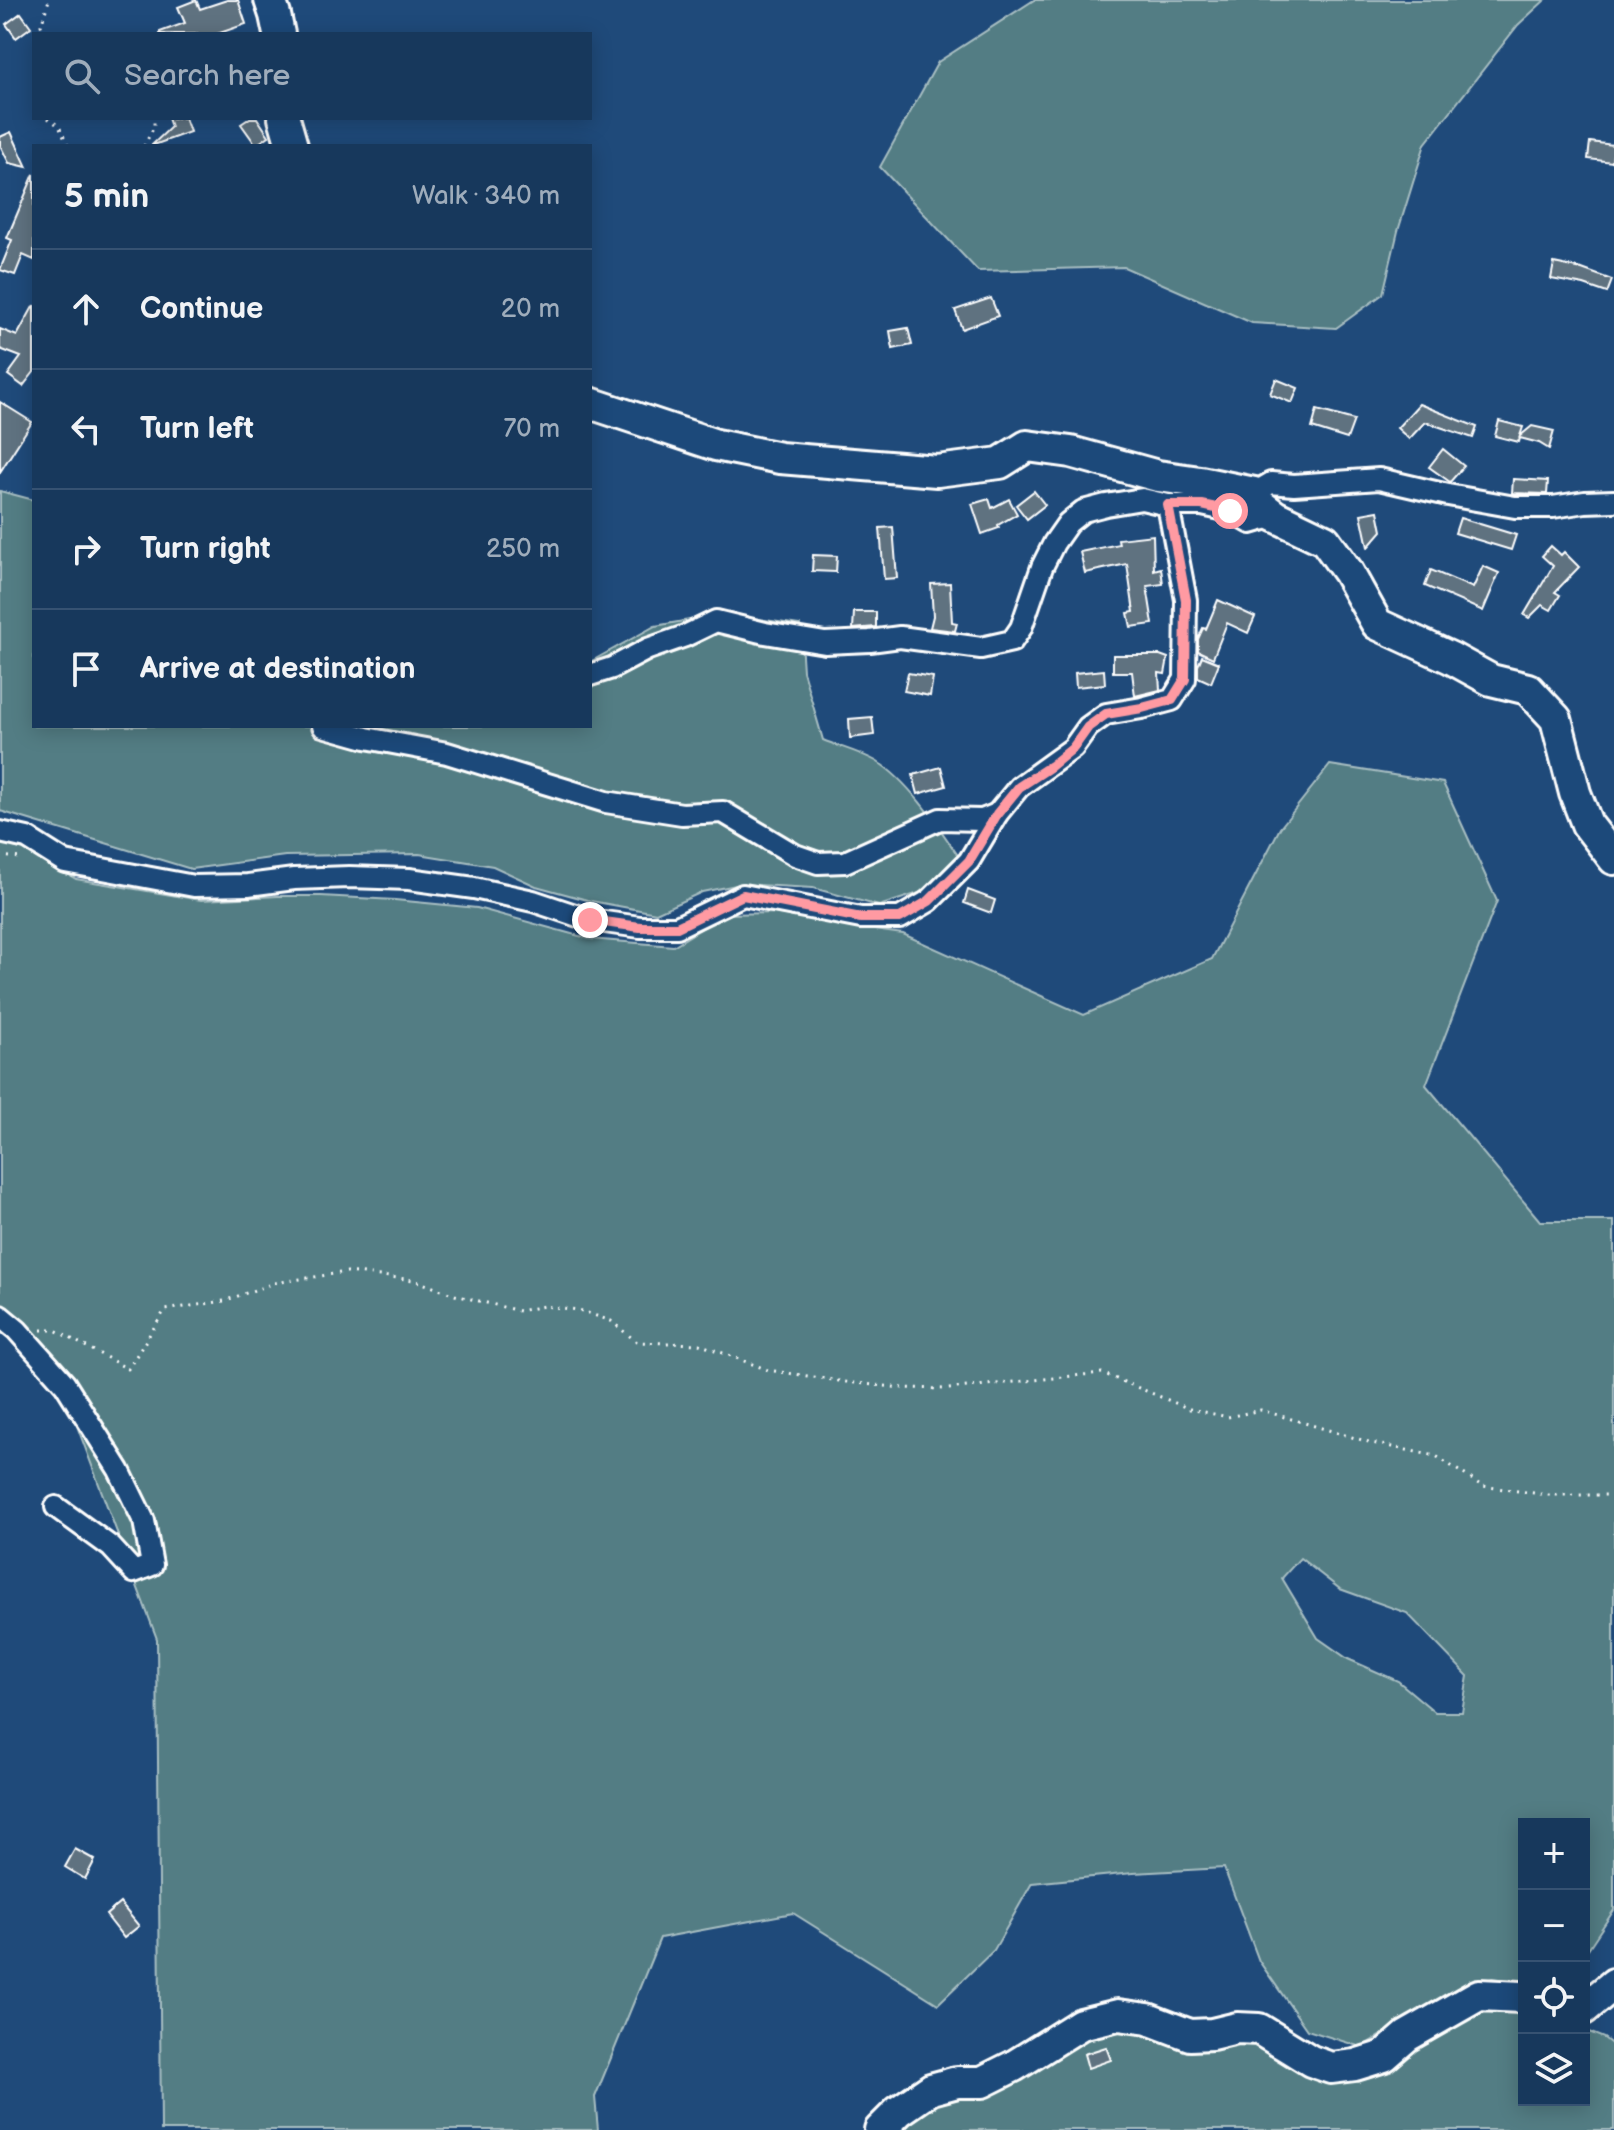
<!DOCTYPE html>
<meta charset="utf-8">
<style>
body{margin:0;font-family:"Balsamiq Sans",sans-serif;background:#244365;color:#f1f3f6}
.controls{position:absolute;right:24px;bottom:24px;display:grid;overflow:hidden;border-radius:0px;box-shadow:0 4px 20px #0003}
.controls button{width:72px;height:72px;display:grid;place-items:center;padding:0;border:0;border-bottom:2px solid #365272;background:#17385c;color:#f1f3f6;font:40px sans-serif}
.stop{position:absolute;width:24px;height:24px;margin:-18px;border:6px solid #ff9aa2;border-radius:50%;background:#fff}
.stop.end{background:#ff9aa2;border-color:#fff;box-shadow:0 2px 8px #0008}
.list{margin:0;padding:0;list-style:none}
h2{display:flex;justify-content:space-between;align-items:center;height:104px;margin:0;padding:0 32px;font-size:34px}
h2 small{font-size:26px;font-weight:400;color:#9eacbb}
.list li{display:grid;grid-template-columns:52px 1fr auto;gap:24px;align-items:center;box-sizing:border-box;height:120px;padding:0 32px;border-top:2px solid #365272}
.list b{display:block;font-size:30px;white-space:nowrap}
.list em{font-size:26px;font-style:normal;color:#9eacbb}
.icon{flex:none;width:44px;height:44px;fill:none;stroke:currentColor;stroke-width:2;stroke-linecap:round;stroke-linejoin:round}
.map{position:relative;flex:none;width:1614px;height:2130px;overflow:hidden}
.search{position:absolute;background:#17385c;box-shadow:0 4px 20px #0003;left:32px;top:32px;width:560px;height:88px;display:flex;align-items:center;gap:20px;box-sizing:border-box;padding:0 28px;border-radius:0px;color:#9eacbb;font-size:30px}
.panel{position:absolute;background:#17385c;box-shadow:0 4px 20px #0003;left:32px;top:144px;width:560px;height:584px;border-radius:0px}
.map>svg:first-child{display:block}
</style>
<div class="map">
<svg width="1614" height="2130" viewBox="0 0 1614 2130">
<rect width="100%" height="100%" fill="#1f4a7a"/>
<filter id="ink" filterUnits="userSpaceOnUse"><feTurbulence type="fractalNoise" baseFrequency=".0125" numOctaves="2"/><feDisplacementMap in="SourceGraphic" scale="16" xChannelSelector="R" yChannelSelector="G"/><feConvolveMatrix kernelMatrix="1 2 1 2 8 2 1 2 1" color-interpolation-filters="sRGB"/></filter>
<g filter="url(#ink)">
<g fill="#527d84" stroke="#a8bec2" stroke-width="2" fill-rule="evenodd">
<path d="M1034,0H1545L1518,25L1425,144L1398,231L1383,294L1336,328L1252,323L1124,267L978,271L880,167L938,62Z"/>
<path d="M0,491L34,500V726H590V662L655,626L724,614L800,625L803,671L823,740C840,747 860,752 876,761C908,780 938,826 959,857L919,893L879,906L813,888L741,884L702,892L656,913L591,901L536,886L493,866L419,854L285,856L191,869L0,811Z"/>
<path d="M1330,765L1443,783L1497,901L1426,1085L1540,1221H1614V1910L1584,1955V1824H1524V1983L1493,1978L1464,1986L1361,2047L1307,2030L1259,1961L1224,1868L1133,1873L1032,1883L994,1950L938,2004L793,1913L660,1938L595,2097L598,2130H161L157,1639L50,1354L0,1311V843L31,852L76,879L201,900L278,896H321L395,900L477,908L590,939L673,946L725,914L774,913L845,926L903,934L1084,1015L1212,959L1280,828ZM1300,1558L1340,1589L1407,1613L1468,1676L1462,1712H1435L1398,1681L1348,1659L1318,1638L1282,1578Z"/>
<path d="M1512,2007L1524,2011V2100H1584V2030L1604,2038L1614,2046V2130H894L911,2113L1097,2031L1139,2024L1257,2037L1313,2073L1467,2014Z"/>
</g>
<g fill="#5f7280" stroke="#fff" stroke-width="2">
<path d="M196,0L200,9L227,0H238L246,24L217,34H160V32L185,23L178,7Z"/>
<path d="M21,13L31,27L16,38L6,24Z"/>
<path d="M168,118H185L190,132L151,146L171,127Z"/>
<path d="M250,118H257L269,136L256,145L241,124Z"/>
<path d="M11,132L27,167L9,163L0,145V137Z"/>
<path d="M1590,142L1614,145L1612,162L1588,159Z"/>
<path d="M34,174V260L23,255L15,275L0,270L12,240L7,238Z"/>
<path d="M1554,263L1582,269L1612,280L1607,293L1584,285L1551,279Z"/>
<path d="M991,298L998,316L962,329L955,310Z"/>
<path d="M34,305V372L23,386L8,375L21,357L0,349V329L17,336Z"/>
<path d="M908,328L912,345L893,349L890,331Z"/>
<path d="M1276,379L1298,388L1292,403L1270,394Z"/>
<path d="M0,402L32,422L0,472Z"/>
<path d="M1419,404L1477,427L1473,438L1425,422L1409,439L1397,428Z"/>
<path d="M1317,410L1354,420L1347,439L1312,428Z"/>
<path d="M1499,421L1523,427L1520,436L1532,426L1554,431L1549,449L1539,443L1520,438L1519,442L1495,436Z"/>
<path d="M1443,449L1464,466L1450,482L1429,467Z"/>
<path d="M1513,479L1548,481L1547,494L1512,493Z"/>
<path d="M1034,491L1045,505L1027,519L1016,505Z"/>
<path d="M989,499L992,508L1009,499L1017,514L998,525L999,528L982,534L972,504Z"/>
<path d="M1378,511L1382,531L1368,547L1361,514Z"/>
<path d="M1460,518L1516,535L1511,550L1455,533Z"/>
<path d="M893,527L897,578L884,579L880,528Z"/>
<path d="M1153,535L1154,570L1161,568L1163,584L1147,586L1153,624L1131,627L1128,613L1134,612L1127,564L1085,573L1080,552L1119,544L1118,539Z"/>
<path d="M1551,546L1561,555L1564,552L1579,567L1555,592L1560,595L1551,610L1542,605L1529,618L1524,615L1553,566L1542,556Z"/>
<path d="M813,555L837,556L836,572L812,571Z"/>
<path d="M1483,566L1499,573L1483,611L1425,586L1431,570L1473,588Z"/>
<path d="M950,583L952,622L957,623L955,631L930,628L933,616L931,584Z"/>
<path d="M1218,600L1255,617L1248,633L1227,623L1213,658L1198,651V639L1203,628L1206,629Z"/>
<path d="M854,612H876V627L853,629Z"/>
<path d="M1113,655H1160L1168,658L1165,674L1159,673L1160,690L1135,696L1132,672H1113Z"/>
<path d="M1202,656L1219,663L1211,683L1198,677V666Z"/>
<path d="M1104,670L1105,684L1076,687L1075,673Z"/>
<path d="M908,673L933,677L930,696L904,691Z"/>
<path d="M872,717L874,735L850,738L849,719Z"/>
<path d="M941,767L946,786L918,794L913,775Z"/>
<path d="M968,890L995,900L991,913L964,903Z"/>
<path d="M75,1849L95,1860L85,1879L65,1867Z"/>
<path d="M120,1903L139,1926L124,1938L106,1915Z"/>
<path d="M1106,2047L1111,2060L1088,2068L1084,2054Z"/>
</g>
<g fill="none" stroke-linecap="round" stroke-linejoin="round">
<g stroke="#fff" stroke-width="26">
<g id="street">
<path d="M1254,493L1271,483L1294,485L1379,479L1448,495L1515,507H1553L1585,502L1614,501"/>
<path d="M590,675L612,668L648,649L685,636L716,621L765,633L825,643L870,641L900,637L981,648L1012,641L1021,628L1042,567L1054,543L1068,523L1083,511L1106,505L1142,499L1168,505H1202L1230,511L1251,523L1275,516"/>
<path d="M323,726L366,738L447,753L606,802L682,814L723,812L795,855L818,863L845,862L940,819L982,820L997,814"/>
<path d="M0,832L27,838L65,862L194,886L248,885L294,879L349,877L409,879L474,888L533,901L590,920L640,927H677L743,895L861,918H900L929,901L969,861L997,814L1019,787L1073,748L1088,727L1106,714L1142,708L1172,700L1185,679L1186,600L1168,505"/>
<path d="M0,1316L17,1330L65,1384L119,1470L144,1521L152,1565L134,1572L111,1547L56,1507"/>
</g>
</g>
<g stroke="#fff" stroke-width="36">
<g id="secondary">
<path d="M270,0L275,15L279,34"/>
<path d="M284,118L292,146"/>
<path d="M590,403L716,445L780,458L937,471L1000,463L1027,446L1071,452L1158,476L1200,482L1254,493L1258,503L1275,516L1325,540L1348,572L1377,624L1451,658L1491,680L1528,689L1556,719L1575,793L1587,824L1614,859"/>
<path d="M1584,2009L1614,1984"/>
<path d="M880,2130L899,2111L931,2089L957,2082H982L1014,2066L1081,2024L1118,2015L1148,2019L1190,2035L1212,2034L1237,2028L1259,2029L1311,2061L1331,2068L1355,2065L1384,2056L1407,2036L1479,1995L1521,1997L1524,1999"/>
</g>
</g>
<g stroke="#fff" stroke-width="3" stroke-dasharray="2 6" stroke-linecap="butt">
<path d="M44,34L41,25L49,0"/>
<path d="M48,118L59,126L68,146"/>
<path d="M144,146L154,127V118"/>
<path d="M0,856L20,858"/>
<path d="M41,1330H55L128,1369L165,1310L224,1301L274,1283L347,1272L414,1280L455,1295L519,1311L544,1306L579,1310L611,1321L637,1342L699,1344L768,1370L846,1382L903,1388L948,1389L1102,1373L1190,1409L1228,1417L1261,1410L1372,1443L1436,1456L1482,1486L1548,1495H1614"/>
</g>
<use href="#street" stroke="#1f4a7a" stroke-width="20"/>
<use href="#secondary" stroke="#1f4a7a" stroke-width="30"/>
</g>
</g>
<g fill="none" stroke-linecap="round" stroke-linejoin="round" filter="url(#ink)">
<path stroke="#ff9aa2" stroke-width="10" d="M590,920L640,927H677L743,895L861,918H900L929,901L969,861L997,814L1019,787L1051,766L1073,748L1088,727L1106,714L1142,708L1172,700L1185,679L1186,600L1168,505H1202L1230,511"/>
</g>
</svg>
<div class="controls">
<button>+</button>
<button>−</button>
<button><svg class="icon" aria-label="locate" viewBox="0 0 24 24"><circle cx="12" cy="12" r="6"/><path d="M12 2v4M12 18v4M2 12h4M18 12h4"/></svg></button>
<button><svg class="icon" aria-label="layers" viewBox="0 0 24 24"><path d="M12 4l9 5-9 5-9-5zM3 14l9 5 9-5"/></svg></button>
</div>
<div class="stop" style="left:1230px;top:511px"></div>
<div class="stop end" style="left:590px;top:920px"></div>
<div class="search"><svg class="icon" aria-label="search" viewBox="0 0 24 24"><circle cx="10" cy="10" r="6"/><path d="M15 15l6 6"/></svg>Search here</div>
<section class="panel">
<h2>5 min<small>Walk · 340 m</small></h2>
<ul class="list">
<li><svg class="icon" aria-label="ahead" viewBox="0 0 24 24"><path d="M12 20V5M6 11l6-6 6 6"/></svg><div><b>Continue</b></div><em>20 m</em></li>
<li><svg class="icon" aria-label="left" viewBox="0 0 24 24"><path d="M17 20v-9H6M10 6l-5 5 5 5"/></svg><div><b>Turn left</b></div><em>70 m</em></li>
<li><svg class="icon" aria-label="right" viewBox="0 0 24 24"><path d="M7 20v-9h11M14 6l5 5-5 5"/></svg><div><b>Turn right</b></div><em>250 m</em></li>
<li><svg class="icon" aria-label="arrive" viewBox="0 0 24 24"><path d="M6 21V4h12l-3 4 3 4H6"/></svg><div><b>Arrive at destination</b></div></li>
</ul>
</section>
</div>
